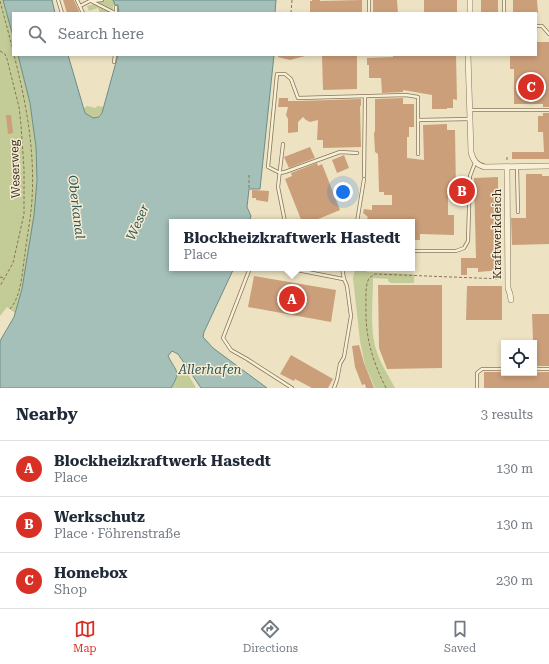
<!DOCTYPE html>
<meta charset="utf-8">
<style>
body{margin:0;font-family:"Roboto Serif",serif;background:#f6f6f7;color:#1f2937}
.controls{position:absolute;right:12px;bottom:12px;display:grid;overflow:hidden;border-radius:0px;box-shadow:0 2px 6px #0003}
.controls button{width:36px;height:36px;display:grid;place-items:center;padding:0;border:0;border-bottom:1px solid #e0e1e3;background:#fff;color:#1f2937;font:20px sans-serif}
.you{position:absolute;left:343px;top:192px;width:14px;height:14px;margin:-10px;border:3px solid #fff;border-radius:50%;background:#1a73e8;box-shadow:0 0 0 6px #1a73e833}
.badge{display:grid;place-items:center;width:26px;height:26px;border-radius:50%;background:#d93025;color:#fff;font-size:13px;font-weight:700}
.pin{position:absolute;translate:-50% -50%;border:2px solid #fff;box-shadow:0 1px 4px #0006}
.popup{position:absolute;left:169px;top:219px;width:246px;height:52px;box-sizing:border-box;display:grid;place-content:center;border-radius:0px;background:#fff;filter:drop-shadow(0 1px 3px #0005);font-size:13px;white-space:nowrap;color:#747a83}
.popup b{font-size:15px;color:#1f2937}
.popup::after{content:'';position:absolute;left:50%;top:100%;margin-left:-8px;border:8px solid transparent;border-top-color:#fff}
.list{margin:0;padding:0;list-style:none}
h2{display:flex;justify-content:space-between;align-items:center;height:52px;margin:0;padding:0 16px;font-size:17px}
h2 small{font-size:13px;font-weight:400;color:#747a83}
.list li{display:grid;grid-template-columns:26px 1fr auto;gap:12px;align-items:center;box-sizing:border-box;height:56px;padding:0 16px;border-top:1px solid #e0e1e3}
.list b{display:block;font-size:15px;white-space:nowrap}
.list p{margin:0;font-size:13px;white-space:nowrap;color:#747a83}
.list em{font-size:13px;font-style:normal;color:#747a83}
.icon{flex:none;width:22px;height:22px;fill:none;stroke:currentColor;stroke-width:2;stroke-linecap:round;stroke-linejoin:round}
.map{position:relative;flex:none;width:549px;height:388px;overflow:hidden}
.search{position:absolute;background:#fff;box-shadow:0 2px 6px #0003;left:12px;right:12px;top:12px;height:44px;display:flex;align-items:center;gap:10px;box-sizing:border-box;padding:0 14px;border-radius:0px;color:#747a83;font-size:15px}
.sheet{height:220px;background:#fff}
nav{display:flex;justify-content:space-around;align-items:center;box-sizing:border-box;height:56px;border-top:1px solid #e0e1e3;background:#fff;font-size:11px;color:#747a83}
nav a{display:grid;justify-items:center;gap:2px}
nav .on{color:#d93025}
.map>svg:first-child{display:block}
</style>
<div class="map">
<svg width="549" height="388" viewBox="0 0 549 388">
<rect width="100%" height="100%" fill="#ede3c3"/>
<g fill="#c3cb97">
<path d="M0,0H3L13,36V55H18C26,85 34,117 36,148C39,200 31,263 15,313L7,307L0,316Z"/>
<path d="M97,0H113L115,5L113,6V13H100L98,8L89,11L87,6L98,3Z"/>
<path d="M87,106L96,108L97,106L104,107C102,113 100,118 93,118L85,114L83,109Z"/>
<path d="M355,268L365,270L367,272L414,274V283H391L388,281V279L373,278C373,299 370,326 375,346C379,361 388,375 395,388H375L365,365L360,341L353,278Z"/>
<path d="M177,372L188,374L196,388H171L177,377Z"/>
</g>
<g fill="#a5c0b9" stroke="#6c8e87">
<path d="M3,0H52L55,13H13V36Z"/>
<path d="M113,0H276L275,13H119L118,5H115Z"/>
<path d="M18,55H68L85,113L93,118L99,117L102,113L118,55H274L260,189H249L247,207L251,216L249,222H172V268H234L204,332L203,337L213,348L267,388H201L178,354L172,351L168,356C177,373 181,371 171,388H0V341L14,317L22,289L34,215L37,180L36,147L30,103Z"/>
</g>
<g fill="#cb9f7a">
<path d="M63,0H74L80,13H67Z"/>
<path d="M312,0H320V1L362,0V13H310V1H312Z"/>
<path d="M373,0H397L398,13H373Z"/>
<rect x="424" y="0" width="33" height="13"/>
<rect x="481" y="0" width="17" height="13"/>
<path d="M513,0H537L538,13H513Z"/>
<path d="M536,42H549V107H543V104H514V69H510V56H513V55H536Z"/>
<path d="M278,55H305V56L290,60L278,57Z"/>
<path d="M322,55H357V89L323,90Z"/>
<path d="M393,55H456L457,100L453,99V108H447V109H432V95L403,90V92L382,93L381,78H369V65H367V58L393,57Z"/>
<path d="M279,98H288V101H298L361,99V106H360L361,147L323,148V140H317L318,120L310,122L306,120L303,117L298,122V132L288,133V119L286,115L288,107H278Z"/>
<path d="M403,98V104H414V127H409V137H407V158L424,160L423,125L447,124V130H455L456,191L448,192V215H454V235L420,234V240H412V222H365L368,217L363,213L364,209L372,210V205H392V195H384V192H379L378,154L375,152L374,133L375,131V99Z"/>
<path d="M543,113H549V159H512V152H544L543,132H538V116H543Z"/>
<path d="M6,115H11L13,133L8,134Z"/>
<path d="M310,147L315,158L289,168L284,157Z"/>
<path d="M344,155L349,168L337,173L332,160Z"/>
<path d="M317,163L318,166L322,164L340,210L311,222H302L285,179L292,176L291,173Z"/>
<path d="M526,174H542V176H549V244L512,245L511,218H526Z"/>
<path d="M498,177L499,263H502V270L478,272V268H467V275H461V258H476L474,178Z"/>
<path d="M252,190L269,191L268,202L256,200V198H252Z"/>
<path d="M254,276L336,290L331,322L248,307Z"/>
<path d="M378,285H442V368L387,369L379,348Z"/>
<path d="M467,286H502V320H466Z"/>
<path d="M532,314H549V366H534Z"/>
<path d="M359,345L364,363L374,388H366L365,384L362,385L355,367L352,346Z"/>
<path d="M291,355L333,379L328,388H312L295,379L294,381L280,374Z"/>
<path d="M484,372H504V373L549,372V388H484Z"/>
</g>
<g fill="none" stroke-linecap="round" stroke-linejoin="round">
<g stroke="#87745a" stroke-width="4">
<g id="service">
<path d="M58,0L62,13"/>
<path d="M77,0L83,13"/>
<path d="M369,0V13"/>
<path d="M504,0V13"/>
<path d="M91,1L115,13"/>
<path d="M92,1L102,0"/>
<path d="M80,6L92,0"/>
<path d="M116,7V13"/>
<path d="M536,26H542L549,34"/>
<path d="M114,62L115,55"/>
<path d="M470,110H549"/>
<path d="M418,120L470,119"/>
<path d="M283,144L278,187L285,222"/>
<path d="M357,153L340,152L285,172L280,173L268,167L277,74H285L291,79L298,98L406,95L418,97V154"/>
<path d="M517,167L518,212"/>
<path d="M364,176L365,96"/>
<path d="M357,222L364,179"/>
<path d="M412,251H456L464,248L468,241L470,176L475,163"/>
<path d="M250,268L223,338L231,350L247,359L292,388"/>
<path d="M287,268L343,279"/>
<path d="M534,369H549"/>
<path d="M334,388L337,380L340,364L344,357L351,316L347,286L344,279L342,268"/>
<path d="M477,388V373L482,369H504"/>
</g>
</g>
<g stroke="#87745a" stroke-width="6">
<g id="minor">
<path d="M470,0V13"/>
<path d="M468,55L471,152C473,160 476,165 485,167L549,166"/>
<path d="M507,167L508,288L510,294L511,300"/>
</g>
</g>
<g stroke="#87745a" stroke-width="1" stroke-dasharray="3 2" stroke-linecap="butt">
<path d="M0,1L13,50"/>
<path d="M291,13L292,0"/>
<path d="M0,51L5,54L7,59L19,107L21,125L24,169V214L13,263L0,286"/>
<path d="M507,160V155"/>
<path d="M249,188V173"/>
<path d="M0,277L4,278"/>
<path d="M10,309C22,295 22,271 25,254C27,235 31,218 32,199C35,150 26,102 14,55"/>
<path d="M386,388C372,360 365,337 366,305C366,296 365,287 369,278L375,274L503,279"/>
</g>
<use href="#service" stroke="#f8f0d6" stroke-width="2.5"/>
<use href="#minor" stroke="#f8f0d6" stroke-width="5"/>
</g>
<g text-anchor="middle" stroke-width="3" stroke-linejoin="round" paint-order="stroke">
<g font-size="12" fill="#372b1e" stroke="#f5ecd3">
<text transform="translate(15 169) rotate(-92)" y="4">Weserweg</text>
<text transform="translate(497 234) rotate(-90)" y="4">Kraftwerkdeich</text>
</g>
<g font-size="13" font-style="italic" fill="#2e5756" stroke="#f5ecd3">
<text transform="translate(77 207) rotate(83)" y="5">Oberkanal</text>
<text transform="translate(137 222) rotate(-66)" y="5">Weser</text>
<text x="210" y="374">Allerhafen</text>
</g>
</g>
</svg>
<div class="controls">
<button><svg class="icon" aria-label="locate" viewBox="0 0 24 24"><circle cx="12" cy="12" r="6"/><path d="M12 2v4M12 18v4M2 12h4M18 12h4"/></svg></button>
</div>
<div class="you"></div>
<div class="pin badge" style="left:292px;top:299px">A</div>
<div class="popup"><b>Blockheizkraftwerk Hastedt</b>Place</div>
<div class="pin badge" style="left:462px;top:191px">B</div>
<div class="pin badge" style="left:531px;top:87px">C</div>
<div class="search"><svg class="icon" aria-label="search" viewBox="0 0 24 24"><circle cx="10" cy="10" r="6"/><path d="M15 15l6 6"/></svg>Search here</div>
</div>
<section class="sheet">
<h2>Nearby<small>3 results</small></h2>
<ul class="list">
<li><span class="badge">A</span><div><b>Blockheizkraftwerk Hastedt</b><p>Place</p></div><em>130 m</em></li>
<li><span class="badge">B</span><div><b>Werkschutz</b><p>Place · Föhrenstraße</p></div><em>130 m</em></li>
<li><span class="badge">C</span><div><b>Homebox</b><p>Shop</p></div><em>230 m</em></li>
</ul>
</section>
<nav>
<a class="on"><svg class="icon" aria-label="map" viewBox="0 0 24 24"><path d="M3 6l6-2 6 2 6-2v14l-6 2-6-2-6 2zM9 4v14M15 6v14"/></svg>Map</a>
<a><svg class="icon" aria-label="directions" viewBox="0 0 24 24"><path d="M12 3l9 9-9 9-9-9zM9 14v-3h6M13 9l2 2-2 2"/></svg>Directions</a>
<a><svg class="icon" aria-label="saved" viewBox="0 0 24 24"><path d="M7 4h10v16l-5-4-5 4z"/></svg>Saved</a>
</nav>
